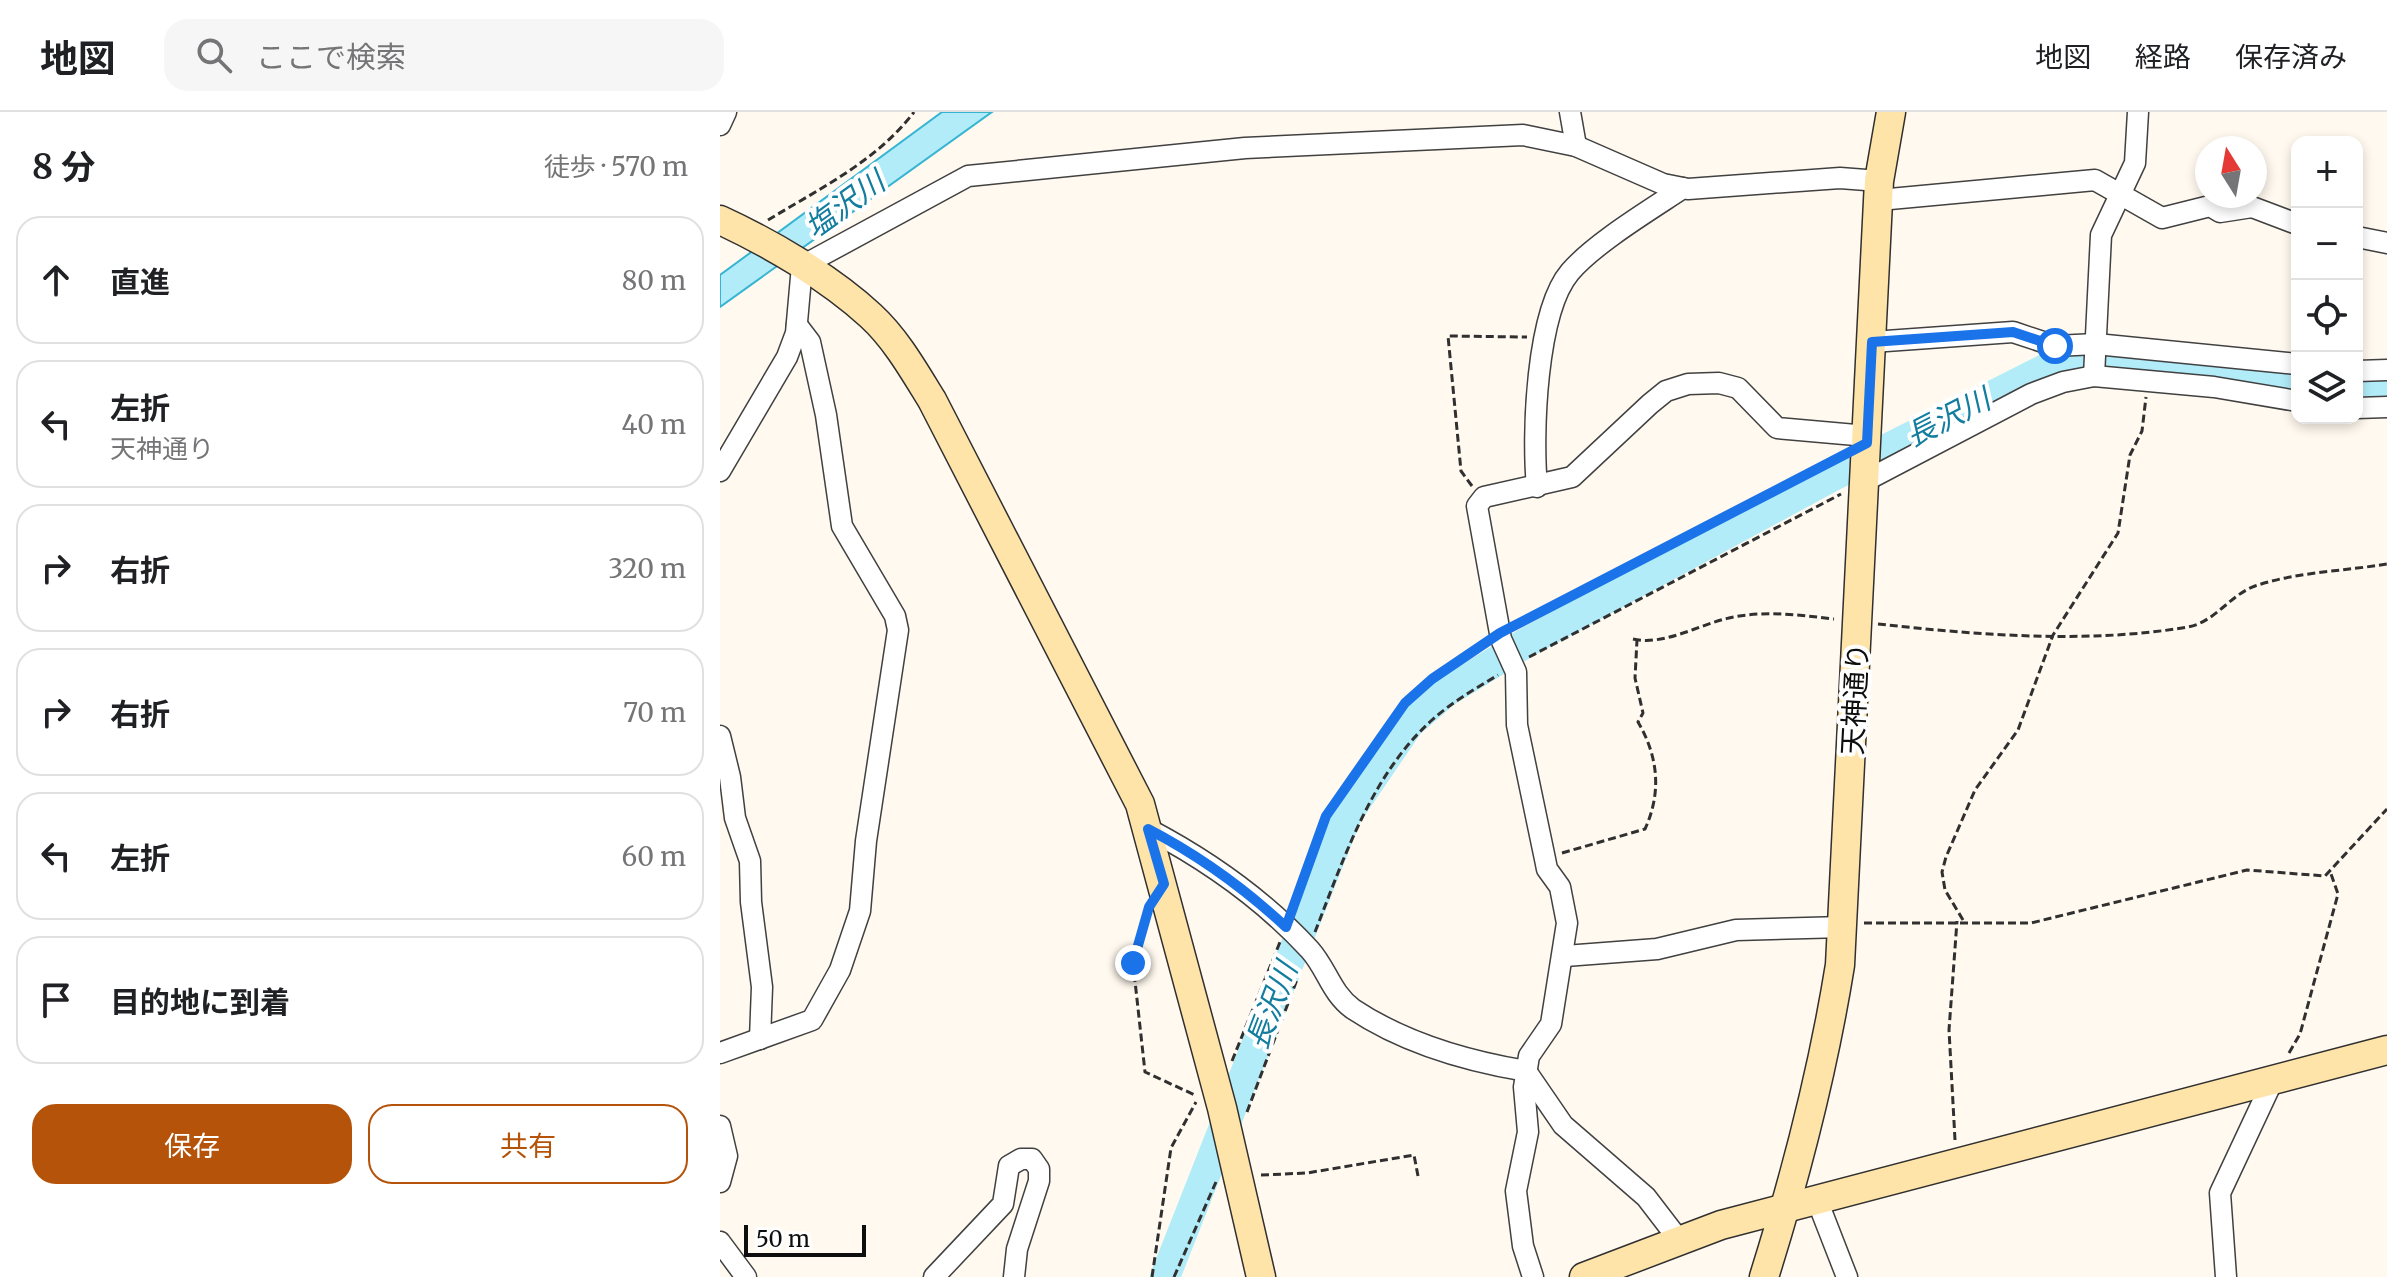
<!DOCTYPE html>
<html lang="ja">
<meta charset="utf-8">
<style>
body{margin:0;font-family:Merriweather,"Noto Sans JP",serif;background:#f6f6f6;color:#202124}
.controls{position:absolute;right:24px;top:24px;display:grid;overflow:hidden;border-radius:16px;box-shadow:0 4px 12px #0003}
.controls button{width:72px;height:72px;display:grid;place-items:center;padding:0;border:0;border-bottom:2px solid #e0e0e0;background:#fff;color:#202124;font:40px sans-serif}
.compass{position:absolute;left:1475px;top:24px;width:72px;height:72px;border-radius:50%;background:#fff;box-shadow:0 4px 12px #0003;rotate:349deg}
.scale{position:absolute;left:24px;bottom:20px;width:122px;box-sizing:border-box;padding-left:8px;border:4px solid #0e0e0e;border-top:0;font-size:22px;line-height:28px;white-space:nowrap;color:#0e0e0e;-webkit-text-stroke:6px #fff;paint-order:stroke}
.stop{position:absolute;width:24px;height:24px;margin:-18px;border:6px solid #1a73e8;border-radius:50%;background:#fff}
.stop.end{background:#1a73e8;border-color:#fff;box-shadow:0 2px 8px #0008}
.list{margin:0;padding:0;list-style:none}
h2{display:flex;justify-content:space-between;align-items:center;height:104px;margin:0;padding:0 32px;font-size:34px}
h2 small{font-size:26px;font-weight:400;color:#757577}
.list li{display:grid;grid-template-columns:52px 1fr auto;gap:24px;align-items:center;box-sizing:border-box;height:128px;margin:0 16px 16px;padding:0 16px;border:2px solid #e0e0e0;border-radius:24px}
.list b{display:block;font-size:30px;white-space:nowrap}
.list p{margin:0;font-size:26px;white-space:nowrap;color:#757577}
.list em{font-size:26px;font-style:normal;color:#757577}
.actions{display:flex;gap:16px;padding:24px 32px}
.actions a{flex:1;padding:18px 0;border:2px solid #b45309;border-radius:24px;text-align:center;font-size:28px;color:#b45309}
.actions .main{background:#b45309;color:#fff}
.icon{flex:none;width:44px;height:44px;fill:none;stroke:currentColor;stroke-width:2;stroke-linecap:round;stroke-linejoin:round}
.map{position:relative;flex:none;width:1667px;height:1165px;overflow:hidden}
header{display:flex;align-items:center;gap:48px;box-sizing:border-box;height:112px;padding:0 40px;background:#fff;border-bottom:2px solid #e0e0e0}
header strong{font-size:38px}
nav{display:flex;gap:44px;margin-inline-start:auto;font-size:28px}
.search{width:560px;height:72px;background:#f6f6f6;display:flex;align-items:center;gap:20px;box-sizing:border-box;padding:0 28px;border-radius:24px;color:#757577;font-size:30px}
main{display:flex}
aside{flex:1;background:#fff}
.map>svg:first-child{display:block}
</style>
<header>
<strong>地図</strong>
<div class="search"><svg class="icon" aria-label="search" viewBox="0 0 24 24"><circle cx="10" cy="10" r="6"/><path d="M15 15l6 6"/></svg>ここで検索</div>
<nav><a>地図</a><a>経路</a><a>保存済み</a></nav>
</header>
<main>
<aside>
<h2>8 分<small>徒歩 · 570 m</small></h2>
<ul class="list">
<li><svg class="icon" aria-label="ahead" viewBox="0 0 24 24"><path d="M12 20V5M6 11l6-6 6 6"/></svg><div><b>直進</b></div><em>80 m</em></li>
<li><svg class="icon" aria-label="left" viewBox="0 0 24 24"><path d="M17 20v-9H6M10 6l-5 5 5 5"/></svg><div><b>左折</b><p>天神通り</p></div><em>40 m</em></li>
<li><svg class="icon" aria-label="right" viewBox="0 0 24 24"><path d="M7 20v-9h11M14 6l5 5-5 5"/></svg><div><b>右折</b></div><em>320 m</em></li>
<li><svg class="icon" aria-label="right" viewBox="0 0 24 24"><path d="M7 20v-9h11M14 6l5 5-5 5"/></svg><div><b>右折</b></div><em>70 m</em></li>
<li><svg class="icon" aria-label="left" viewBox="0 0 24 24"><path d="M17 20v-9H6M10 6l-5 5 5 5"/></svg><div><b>左折</b></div><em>60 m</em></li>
<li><svg class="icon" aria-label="arrive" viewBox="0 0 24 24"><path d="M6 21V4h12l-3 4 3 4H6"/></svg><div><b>目的地に到着</b></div></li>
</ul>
<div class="actions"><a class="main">保存</a><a>共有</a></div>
</aside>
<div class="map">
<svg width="1667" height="1165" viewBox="0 0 1667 1165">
<rect width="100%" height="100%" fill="#fff9ef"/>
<path fill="#b1ecf8" stroke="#36b4d2" stroke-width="2" d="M222,0H272L0,195V163Z"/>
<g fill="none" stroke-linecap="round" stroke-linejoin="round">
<g stroke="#b1ecf8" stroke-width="30">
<path d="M1637,273L1667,275"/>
<path d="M445,1165L627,703L689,612L726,580L809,529L1113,364L1343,248L1395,247L1577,266"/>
</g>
<g stroke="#414141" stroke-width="23">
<g id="street">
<path d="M850,0L856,34"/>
<path d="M0,13L6,0"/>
<path d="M1159,88L1375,68L1442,106L1490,94L1500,100L1532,95L1577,112"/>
<path d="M1637,125L1667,131"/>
<path d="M1152,230L1293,220L1335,234L1376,232L1577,252"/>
<path d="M1637,259L1667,258"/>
<path d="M1374,264L1381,123L1415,51L1418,0"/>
<path d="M1637,296L1667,295"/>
<path d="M0,359L67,245L76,221L82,154L248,64L525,36L803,23L856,34L943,72L968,77L1120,66L1159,69"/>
<path d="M1145,369L1311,282L1343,270L1374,264L1494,275L1577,289"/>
<path d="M817,375C812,323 816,200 850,160C875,131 930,98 963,76"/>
<path d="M0,624L10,665L15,706L30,749L31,790L42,875L40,927"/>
<path d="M428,717C489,749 543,787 590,838C607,857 611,881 633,897C684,931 746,949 806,959L843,1013L926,1085L959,1128"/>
<path d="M845,844L937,837L1016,818L1124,815"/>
<path d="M0,941L92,908L120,858L140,799L146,729L178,518L175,504L122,414L106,303L90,230L77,213"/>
<path d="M0,1014L7,1044L0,1070"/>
<path d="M1097,1088L1127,1165"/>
<path d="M0,1130L26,1165"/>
<path d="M214,1165L283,1092L289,1054L301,1047H312L319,1057V1069L297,1137L294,1165"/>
<path d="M813,1165L803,1134L796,1079L808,1020L804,975L809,944L831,912L847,811L840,775L827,757L825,747L797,613L796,560L781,527L757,394L764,385L852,365L930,292L946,279L968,272L999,271L1018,276L1057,316L1147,324"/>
<path d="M1506,1165L1500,1081L1553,968"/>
</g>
</g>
<g stroke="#303030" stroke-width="31">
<g id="secondary">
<path d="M0,108C50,131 110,166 151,204C176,227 194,259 212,288L420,692L502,996L541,1165"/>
<path d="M864,1165L1001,1113L1667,938"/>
<path d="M1044,1165C1076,1063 1103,959 1120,853L1159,69L1171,0"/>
</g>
</g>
<g stroke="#303030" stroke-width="3" stroke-dasharray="8 4" stroke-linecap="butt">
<path d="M48,108C99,77 157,49 194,0"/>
<path d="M752,374L741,359L728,224L807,225"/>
<path d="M1158,512C1259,523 1367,532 1468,515C1495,510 1510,483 1535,474C1576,460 1625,459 1667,452"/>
<path d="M795,513L1122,344"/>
<path d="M913,527C944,534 978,513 1009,506C1045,498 1078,503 1114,507"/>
<path d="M809,545L1121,382"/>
<path d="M842,741L925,717C942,680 938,644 918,610L923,601L915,566L917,528"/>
<path d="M572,797L606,704L685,591L765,531"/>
<path d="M427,804L413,851L425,960L477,984"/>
<path d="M1243,808L1225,778L1222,760L1226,745L1255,678L1298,618L1333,523L1398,421L1410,343L1422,319L1426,285"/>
<path d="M1144,811H1311L1527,758L1605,764L1667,697"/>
<path d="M595,820C624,746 651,663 712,608C732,590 755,577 778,563"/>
<path d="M1569,941L1580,922L1618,782L1610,759"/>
<path d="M512,949L560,830"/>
<path d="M527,1000L581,857"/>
<path d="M1235,1028L1229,918L1237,809"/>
<path d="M541,1063L587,1061L694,1043L698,1064"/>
<path d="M432,1165L451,1036L476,990"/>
<path d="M454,1165L496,1070"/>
</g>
<use href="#street" stroke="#fff" stroke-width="20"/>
<use href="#secondary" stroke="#ffe4aa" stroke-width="28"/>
</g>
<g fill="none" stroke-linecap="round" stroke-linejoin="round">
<path stroke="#1a73e8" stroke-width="10" d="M413,851L429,795L444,772L428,717C480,744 523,775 566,815L606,704L685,591L712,567L780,521L1147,331L1152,230L1293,220L1335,234"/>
</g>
<g text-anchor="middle" stroke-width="8" stroke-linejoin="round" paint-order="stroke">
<g font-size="28" fill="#0e0e0e" stroke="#fff">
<text transform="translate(1135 587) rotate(-87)" y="10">天神通り</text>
</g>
<g font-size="30" font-style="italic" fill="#127d9e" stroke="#fff">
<text transform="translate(125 93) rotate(-36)" y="10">塩沢川</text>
<text transform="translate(1228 306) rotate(-27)" y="10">長沢川</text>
<text transform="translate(552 894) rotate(-69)" y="10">長沢川</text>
</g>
</g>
</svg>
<div class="controls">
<button>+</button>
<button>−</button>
<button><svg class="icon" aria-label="locate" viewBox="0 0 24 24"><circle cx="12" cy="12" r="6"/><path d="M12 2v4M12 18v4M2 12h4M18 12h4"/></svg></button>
<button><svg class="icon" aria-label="layers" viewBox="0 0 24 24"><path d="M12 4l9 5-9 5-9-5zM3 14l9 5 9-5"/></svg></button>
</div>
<svg class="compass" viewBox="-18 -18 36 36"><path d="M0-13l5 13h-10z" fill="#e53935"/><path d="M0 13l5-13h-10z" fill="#757577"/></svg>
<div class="scale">50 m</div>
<div class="stop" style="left:1335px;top:234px"></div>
<div class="stop end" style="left:413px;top:851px"></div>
</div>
</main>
